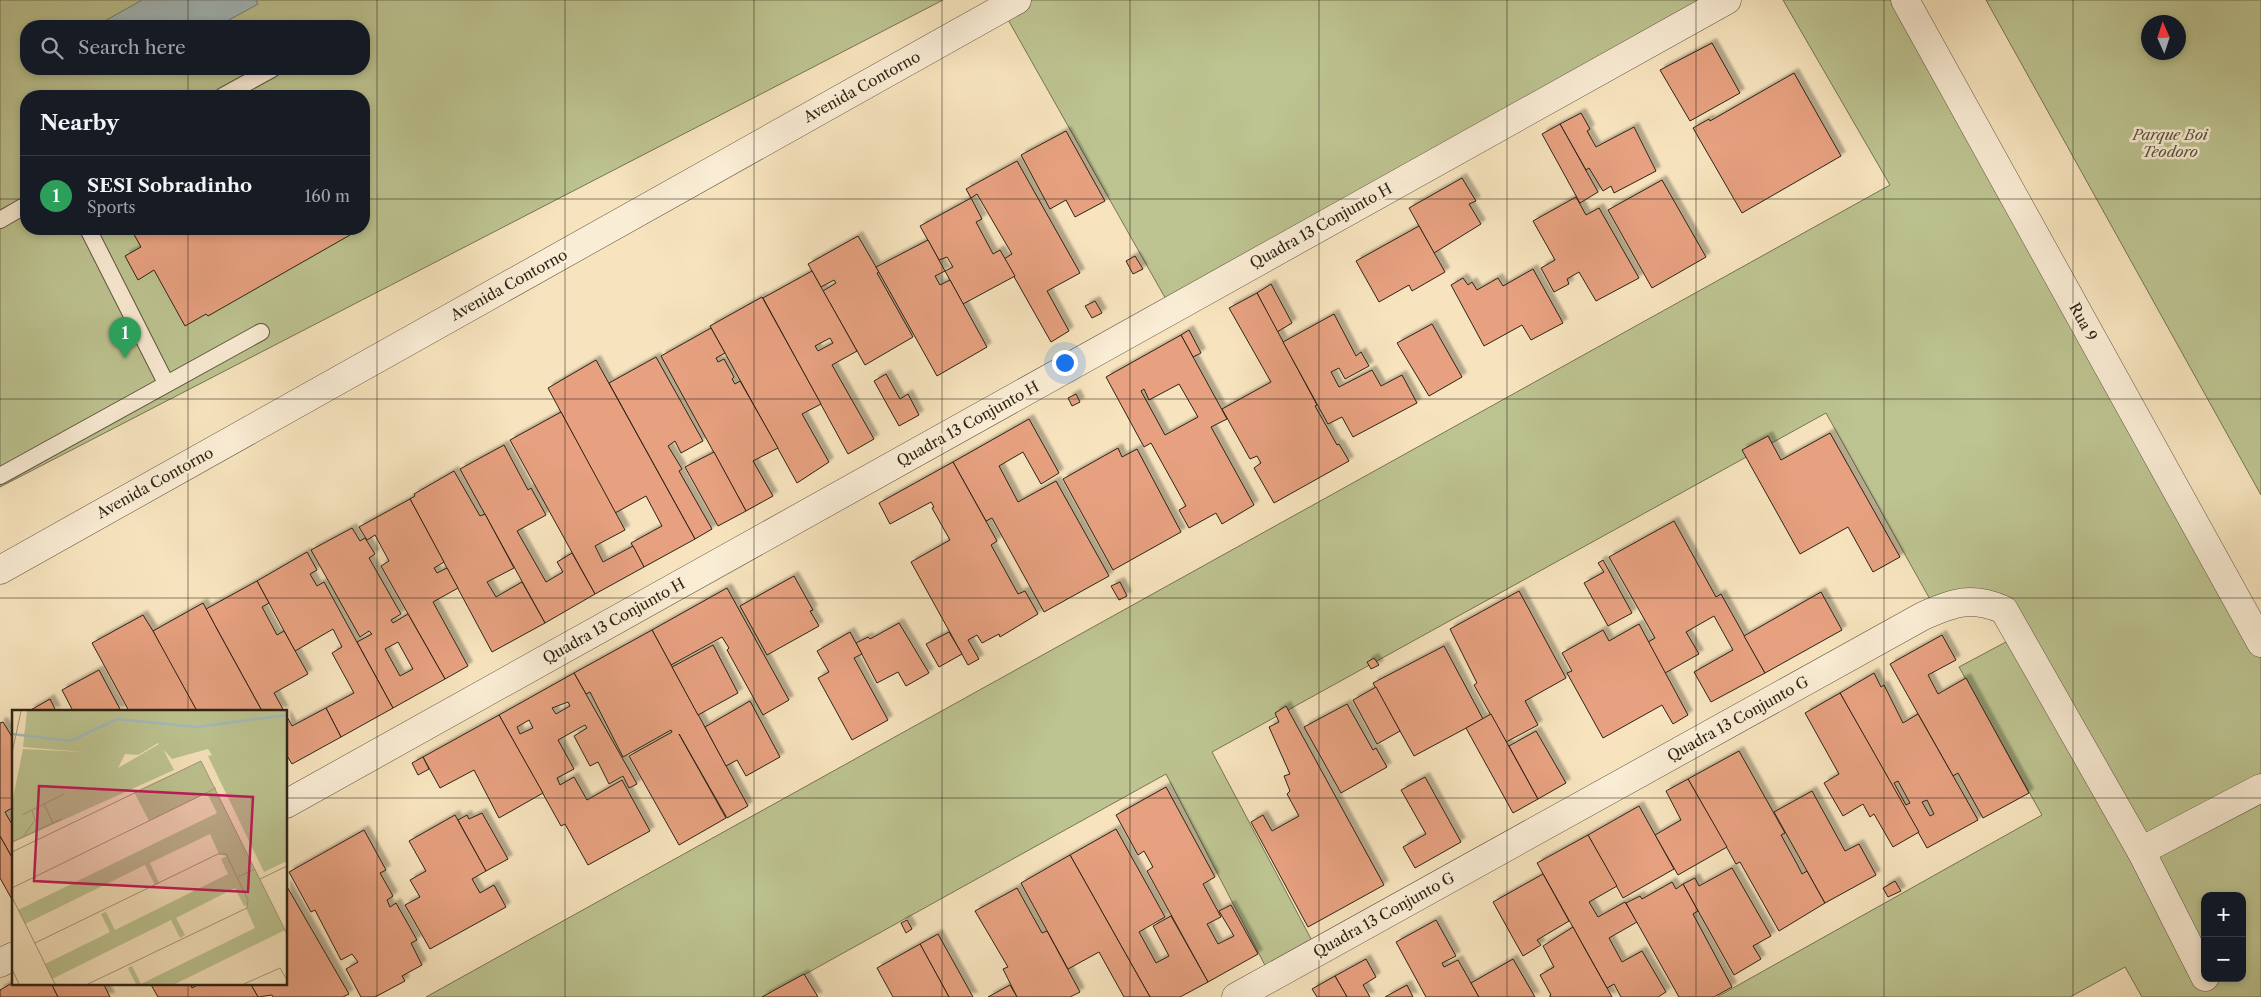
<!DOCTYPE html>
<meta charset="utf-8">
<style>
body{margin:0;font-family:"Libre Caslon Text",serif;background:#20242c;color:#f1f3f6}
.controls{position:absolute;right:15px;bottom:15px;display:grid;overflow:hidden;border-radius:10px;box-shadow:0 2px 8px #0003}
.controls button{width:45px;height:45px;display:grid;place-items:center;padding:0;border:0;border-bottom:1px solid #363941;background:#171b24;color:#f1f3f6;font:25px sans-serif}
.compass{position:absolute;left:2141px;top:15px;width:45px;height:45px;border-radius:50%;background:#171b24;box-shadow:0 2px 8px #0003;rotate:357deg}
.you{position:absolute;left:1064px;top:362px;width:18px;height:18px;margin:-12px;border:4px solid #fff;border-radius:50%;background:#1a73e8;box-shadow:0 0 0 8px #1a73e833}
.badge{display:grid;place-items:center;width:32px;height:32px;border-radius:50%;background:#c59692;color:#fff;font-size:16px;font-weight:700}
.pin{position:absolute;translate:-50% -41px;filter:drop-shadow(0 1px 2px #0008)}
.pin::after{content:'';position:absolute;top:26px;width:18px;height:15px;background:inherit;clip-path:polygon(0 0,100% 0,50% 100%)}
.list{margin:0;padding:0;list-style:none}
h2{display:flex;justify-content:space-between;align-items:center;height:65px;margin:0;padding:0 20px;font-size:21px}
h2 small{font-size:16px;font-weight:400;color:#9ea1a6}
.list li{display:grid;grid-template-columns:32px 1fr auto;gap:15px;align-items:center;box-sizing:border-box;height:80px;padding:0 20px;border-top:1px solid #363941}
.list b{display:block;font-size:19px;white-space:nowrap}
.list p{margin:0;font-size:16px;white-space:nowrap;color:#9ea1a6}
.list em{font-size:16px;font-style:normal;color:#9ea1a6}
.icon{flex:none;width:28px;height:28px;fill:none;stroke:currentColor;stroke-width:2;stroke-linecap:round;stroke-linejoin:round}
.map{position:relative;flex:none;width:2261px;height:997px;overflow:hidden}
.search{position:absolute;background:#171b24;box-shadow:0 2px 8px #0003;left:20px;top:20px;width:350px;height:55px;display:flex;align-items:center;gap:12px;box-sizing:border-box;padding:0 18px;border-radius:20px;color:#9ea1a6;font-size:19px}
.panel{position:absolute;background:#171b24;box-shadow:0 2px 8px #0003;left:20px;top:90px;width:350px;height:145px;border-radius:20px}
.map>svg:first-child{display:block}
</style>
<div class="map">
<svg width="2261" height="997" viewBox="0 0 2261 997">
<defs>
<filter id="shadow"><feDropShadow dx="4.5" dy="-4.5" stdDeviation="1" flood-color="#0004"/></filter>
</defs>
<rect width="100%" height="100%" fill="#f7e4be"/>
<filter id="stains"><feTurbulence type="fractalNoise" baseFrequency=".004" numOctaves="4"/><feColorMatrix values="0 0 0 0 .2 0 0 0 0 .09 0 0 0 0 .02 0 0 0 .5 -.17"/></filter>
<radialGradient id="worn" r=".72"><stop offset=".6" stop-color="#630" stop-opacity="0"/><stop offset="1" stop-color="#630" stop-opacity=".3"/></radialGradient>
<g fill="#bdc491" stroke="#767454" fill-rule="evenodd">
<path d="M0,0H943L0,487ZM26,26H364V69H26ZM26,96H364V229H26Z"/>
<path d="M1017,0H1728L1172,310L1002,9Z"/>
<path d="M1783,0H1905L2261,643V997H2142L2125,967L2070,997H1717L2042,815L1959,667L2019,635L2004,610H1936L1826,413L1212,752L1318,952L1271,977L1166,774L764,997H426L1890,185ZM2205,896H2242V978H2205Z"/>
<path d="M1986,0H2261V495ZM2178,22V52H2148V22Z"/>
</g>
<path fill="#a3bbbd" stroke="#747f7a" d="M142,0H256L258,4L218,26H103L101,23Z"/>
<g fill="#e7a180" stroke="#2e2416" fill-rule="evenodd" filter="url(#shadow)">
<path d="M1712,43L1740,93L1690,121L1660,70Z"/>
<path d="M1794,73L1841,156L1742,213L1693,128L1709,119L1710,121Z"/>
<path d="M1581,113L1590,129L1587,131L1596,147L1634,127L1656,171L1614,193L1611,186L1603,191L1589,168L1586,170L1560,124Z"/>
<path d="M1560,124L1598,192L1580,203L1542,134Z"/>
<path d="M1066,131L1105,201L1075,217L1066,200L1050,209L1021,155Z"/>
<path d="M1017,161L1080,273L1047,291L1069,331L1051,342L1004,259L1012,254L977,194L971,198L966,189Z"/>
<path d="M1462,178L1476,201L1469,204L1481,224L1434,253L1409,208Z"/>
<path d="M1662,180L1706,257L1652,288L1608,210Z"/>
<path d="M1576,197L1586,215L1599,208L1639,278L1596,301L1579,272L1567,279L1569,284L1554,292L1541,268L1555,260L1533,221Z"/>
<path d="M971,198L982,219L976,222L993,254L1000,250L1015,276L963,304L945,271L953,267L947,257L939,260L920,226Z"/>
<path d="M1419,226L1445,272L1412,291L1409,285L1379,302L1356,261Z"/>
<path d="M131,229H346L350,235L208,316L206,314L185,326L154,270L138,280L125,256L141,247Z"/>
<path d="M858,236L879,272L877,273L913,337L865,365L823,291L836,283L834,280L821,287L808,264Z"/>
<path d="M928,240L945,271L935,276L940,285L950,280L987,347L937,376L876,267Z"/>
<path d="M1135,256L1143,269L1133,274L1126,261Z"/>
<path d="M1533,269L1563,323L1531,340L1522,325L1484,346L1451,285L1463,278L1468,285L1472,282L1477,290L1498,278L1503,286Z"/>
<path d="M812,271L857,351L832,365L874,439L848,454L763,298ZM830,338L833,343L818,351L815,346Z"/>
<path d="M1271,284L1292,323L1277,332L1257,293Z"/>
<path d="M1257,293L1317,405L1315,406L1337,445L1339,444L1349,461L1274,503L1254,468L1261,463L1257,456L1250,459L1222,409L1271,382L1229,308Z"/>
<path d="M762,297L821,404L802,414L829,462L797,483L710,326Z"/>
<path d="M1095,301L1102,313L1092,318L1085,306Z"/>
<path d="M1334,314L1356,356L1361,352L1369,366L1345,379L1339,368L1331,372L1339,387L1372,370L1381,386L1402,375L1417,403L1353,437L1342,417L1328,424L1283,342Z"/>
<path d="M1432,324L1462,377L1429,396L1397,343Z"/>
<path d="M711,328L725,353L716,358L718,362L724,359L734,377L732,379L735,384L740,381L778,448L753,461L773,496L746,511L661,356Z"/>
<path d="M1189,330L1201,353L1193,357L1181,335Z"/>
<path d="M1181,335L1227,419L1211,427L1254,505L1222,524L1216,513L1189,528L1179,510L1186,506L1151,443L1144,447L1106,377ZM1179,384L1198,417L1165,435L1141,391L1144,389L1149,400Z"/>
<path d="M656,357L703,441L681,453L675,441L668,446L682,469L679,471L712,529L695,539L609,383Z"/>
<path d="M596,360L695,539L644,567L631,543L662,526L646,496L615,513L548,388Z"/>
<path d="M886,374L900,399L908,394L919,415L899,426L874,381Z"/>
<path d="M1076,394L1080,402L1072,406L1068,398Z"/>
<path d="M561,412L625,530L595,546L603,562L633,546L644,567L595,594L510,440Z"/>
<path d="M1029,419L1059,473L1041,484L1023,452L999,466L1018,502L1056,481L1109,576L1044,612L992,518L986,521L953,462Z"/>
<path d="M1830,433L1900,557L1873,572L1848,527L1800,554L1742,450L1768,436L1781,460Z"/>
<path d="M504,445L528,490L531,488L546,515L517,531L546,582L563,572L557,562L572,553L595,594L545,623L460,469Z"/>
<path d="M1118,448L1122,457L1137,449L1181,532L1113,570L1063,479Z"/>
<path d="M714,452L746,511L718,526L685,467Z"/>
<path d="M953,462L997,541L991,545L1018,594L1025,591L1038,614L1000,637L999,634L982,643L977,635L968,640L979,659L968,665L911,562L950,540L932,508L934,507L931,502L890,524L879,503Z"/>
<path d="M454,471L480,516L485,514L514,568L487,582L496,597L522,582L545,623L492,652L410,499L415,496L414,494Z"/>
<path d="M410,499L444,562L434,568L437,573L447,568L458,588L433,602L468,666L445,679L381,566L389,561L375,535L367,540L359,527Z"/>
<path d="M1674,521L1716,597L1721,594L1765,673L1711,702L1694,672L1733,650L1714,616L1686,632L1699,654L1665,673L1648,642L1655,638L1609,557Z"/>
<path d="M352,528L360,541L365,538L375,554L369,558L401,614L391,620L393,623L408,614L445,679L393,708L357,642L372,634L369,631L360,637L311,550ZM398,642L413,669L400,676L385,649Z"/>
<path d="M307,552L317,570L310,574L317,586L324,582L393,708L341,737L326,708L354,693L332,653L342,647L333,629L295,651L257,581Z"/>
<path d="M1603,560L1632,613L1608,626L1584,583L1604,572L1598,563Z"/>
<path d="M794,576L813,610L810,611L819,626L767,655L740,606Z"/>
<path d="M257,581L269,603L262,607L277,635L284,631L308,674L274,693L284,711H262L206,609Z"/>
<path d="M1120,582L1127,596L1119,600L1111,586Z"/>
<path d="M727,588L789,700L763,715L727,650L729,648L722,637L671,665L652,630Z"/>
<path d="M1519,591L1566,678L1525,701L1538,725L1506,742L1474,685L1477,683L1450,629Z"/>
<path d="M1821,592L1842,630L1765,673L1744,636Z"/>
<path d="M203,603L218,631L262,711H197L169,662L153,631Z"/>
<path d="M143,615L153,631L197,711H129L92,643Z"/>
<path d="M899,623L929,673L906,686L898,672L877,683L856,643L868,637L870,639Z"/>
<path d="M1639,624L1688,715L1673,724L1662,705L1603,738L1567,673L1572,671L1562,653L1603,630L1609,641Z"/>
<path d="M652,630L748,806L727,818L679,734L726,818L679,845L629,756L672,732L671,730L623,757L590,692L586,694L574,673Z"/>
<path d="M850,632L862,654L854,658L888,720L852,740L818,678L829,672L817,651Z"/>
<path d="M949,632L962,654L939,667L926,644Z"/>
<path d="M1942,635L1956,660L1928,675L1938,694L1966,678L2029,793L1983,818L1958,773L1953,776L1890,664Z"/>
<path d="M713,645L738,693L698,715L672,667Z"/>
<path d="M1444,646L1483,719L1414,756L1373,683Z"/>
<path d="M1374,658L1379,665L1371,669L1367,662Z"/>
<path d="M99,670L121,711H73L62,690Z"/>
<path d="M574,673L637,784L629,788L623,776L609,784L598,762L590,766L574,736L587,728L585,725L558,740L574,769L557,778L560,785L574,777L587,800L622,780L650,831L588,865L565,824L561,826L499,715ZM568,702L570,706L556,714L552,708ZM529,720L533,728L520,734L517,727Z"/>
<path d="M1874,673L1881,687L1884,685L1903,723L1918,714L1978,820L1927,848L1840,693ZM1898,781L1910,803L1906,805L1894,783ZM1927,800L1934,814L1930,816L1922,802Z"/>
<path d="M1376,687L1400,731L1377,744L1353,700Z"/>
<path d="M1840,693L1919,832L1893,847L1874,814L1870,817L1863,804L1843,816L1824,783L1839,774L1805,713Z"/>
<path d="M50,699L56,711H29Z"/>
<path d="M750,701L780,757L746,776L737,760L726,766L705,727Z"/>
<path d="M1347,704L1373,750L1376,748L1387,767L1341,793L1304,727Z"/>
<path d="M1286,706L1384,885L1308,927L1251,822L1263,815L1272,831L1299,816L1287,794L1290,791L1284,776L1290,774L1269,727L1279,722L1275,713Z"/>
<path d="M326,708L341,737L292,764L286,754V715L292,726Z"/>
<path d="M1491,714L1538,799L1513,813L1466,728Z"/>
<path d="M499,715L543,793L499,818L474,770L440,788L423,757Z"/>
<path d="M3,722L14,740V807L5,812L14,828V861L0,836V723Z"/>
<path d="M1536,731L1566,783L1538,799L1509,746Z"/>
<path d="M1739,751L1785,833L1781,835L1797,864L1802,874L1807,871L1825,903L1779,931L1740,862L1736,864L1688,779Z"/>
<path d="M423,757L429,769L418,775L412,763Z"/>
<path d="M1425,777L1461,842L1415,868L1403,847L1426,834L1401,790Z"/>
<path d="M1688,779L1727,847L1678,875L1655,835L1681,820L1666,791Z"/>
<path d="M1166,787L1215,877L1203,884L1221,917L1207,924L1218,944L1234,936L1219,911L1231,905L1258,954L1208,982L1147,871L1153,867L1144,851L1138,855L1116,815Z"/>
<path d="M1812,791L1845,851L1859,844L1876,875L1825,903L1774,812Z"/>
<path d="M1639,806L1674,869L1623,898L1588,835Z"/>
<path d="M482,813L508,859L486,871L458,820L467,815L469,819Z"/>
<path d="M455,815L486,871L472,879L480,893L494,885L506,907L430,949L405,905L420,897L410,880L426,871L409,841Z"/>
<path d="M1116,829L1165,917L1139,932L1156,963L1169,956L1153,926L1171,916L1208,982L1180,997H1150L1070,855Z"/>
<path d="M364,830L386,870L380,873L393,896L387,900L390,907L396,903L417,940L411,943L422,965L402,976L405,981L375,997H361L346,969L358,962L352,954L341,960L315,910L311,912L289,872Z"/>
<path d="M1588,835L1617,886L1589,902L1598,917L1625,902L1637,922L1609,938L1622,962L1642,951L1666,992L1658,997H1621L1614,984L1607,988L1537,863Z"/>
<path d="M0,836L14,861V903L0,878Z"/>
<path d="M1070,855L1119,942L1150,997H1124L1099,952L1068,969L1021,883Z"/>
<path d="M1732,868L1771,936L1753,946L1761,959L1734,975L1683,884L1695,878L1699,886Z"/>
<path d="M1543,874L1569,921L1537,940L1541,945L1523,956L1493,902Z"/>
<path d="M1895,881L1901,891L1888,897L1883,888Z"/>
<path d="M1672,882L1676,889L1683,884L1698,911L1693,914L1732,987L1714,997H1679L1626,903L1640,896L1642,899Z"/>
<path d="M286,885L349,994L343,997H273L272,995L258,997L250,983H286Z"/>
<path d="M1017,888L1042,933L1047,931L1080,992L1070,997H1017L1003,969L1008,967L975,911Z"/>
<path d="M907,920L912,929L906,933L901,923Z"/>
<path d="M1436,920L1456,956L1442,963L1444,967L1458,960L1479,997H1426L1396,942Z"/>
<path d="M1573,927L1585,949L1612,997H1550V995H1551L1540,975L1554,967L1543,946Z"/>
<path d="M938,934L973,997H949L920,944Z"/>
<path d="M920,944L949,997H893L877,968Z"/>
<path d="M1366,959L1376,977L1363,985L1370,997H1347L1335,976Z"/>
<path d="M1513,959L1535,997H1479L1471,983Z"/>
<path d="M804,974L818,997H762Z"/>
<path d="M1335,976L1347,997H1317L1312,989Z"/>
<path d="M14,982L51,983L58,997H0V990Z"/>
<path d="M51,983H103L110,997H58Z"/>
<path d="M150,983H190L192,988L201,983H250L258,997H158Z"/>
<path d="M1010,985L1017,997H988Z"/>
<path d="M1407,985L1413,997H1385Z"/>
</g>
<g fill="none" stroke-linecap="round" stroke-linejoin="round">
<g stroke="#605440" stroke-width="18">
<g id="service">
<path d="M223,96L272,69"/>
<path d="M0,220L26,205"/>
<path d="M88,229L166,383"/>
<path d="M0,476L261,332"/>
</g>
</g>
<g stroke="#605440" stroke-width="29">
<g id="minor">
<path d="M286,804L1727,0"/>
<path d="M2141,851L2261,788"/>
<path d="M0,963L14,956"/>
<path d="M1236,997L1923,616C1954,602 1972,596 2004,610L2141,851L2205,977"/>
</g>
</g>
<g stroke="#605440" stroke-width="29">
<g id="tertiary">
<path d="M1905,0L2261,643"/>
<path d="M0,570L1017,0"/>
</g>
</g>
<use href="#service" stroke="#faedd5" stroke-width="16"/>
<use href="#minor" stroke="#faedd5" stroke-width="28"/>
<use href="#tertiary" stroke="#faedd5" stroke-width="28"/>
</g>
<path fill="none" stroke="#2e2416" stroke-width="1" stroke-opacity="0.55" d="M188,0V26M377,0V997M565,0V997M754,0V997M942,0V997M1130,0V997M1319,0V997M1507,0V997M1696,0V997M1884,0V997M2073,0V997M188,69V96M0,199H26M364,199H2261M188,229V711M0,399H2261M0,598H2261M0,798H14M286,798H2261M188,983V997"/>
<g text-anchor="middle" stroke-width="5" stroke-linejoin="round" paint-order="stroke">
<g font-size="15" fill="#2e2416" stroke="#faedd5">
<text transform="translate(862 87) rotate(-29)" y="5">Avenida Contorno</text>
<text transform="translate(1321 226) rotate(-29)" y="5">Quadra 13 Conjunto H</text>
<text transform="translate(509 285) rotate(-29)" y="5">Avenida Contorno</text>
<text transform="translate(2083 322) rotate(61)" y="5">Rua 9</text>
<text transform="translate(968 424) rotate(-29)" y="5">Quadra 13 Conjunto H</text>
<text transform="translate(155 483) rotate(-29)" y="5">Avenida Contorno</text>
<text transform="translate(614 621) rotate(-29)" y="5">Quadra 13 Conjunto H</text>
<text transform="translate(1738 719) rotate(-29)" y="5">Quadra 13 Conjunto G</text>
<text transform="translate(1384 915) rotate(-29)" y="5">Quadra 13 Conjunto G</text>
</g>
<g font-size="15" font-style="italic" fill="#59543b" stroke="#faedd5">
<text x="2170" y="140">Parque Boi<tspan x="2170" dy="17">Teodoro</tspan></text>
</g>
</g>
<g transform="translate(12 710)">
<rect width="275" height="275" fill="#f7e4be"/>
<path d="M15,1H275V151L252,162L196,46L200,45L196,39L160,49L151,39L162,60L0,133V93L11,39L72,42L11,37ZM146,33L147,34L106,58L113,44L126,45ZM189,51L273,220L163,274H124L116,258L120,256L129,274L243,218L234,198L236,195L232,196L223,178L164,208L173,225L168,228L159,210L40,269L33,254L98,222L89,204L94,202L103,220L216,164L209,149L215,146L207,144L198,124L138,153L147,173L143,175L133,155L13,214L6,200L205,103L195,83L137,111L122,82Z" fill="#bdc491" fill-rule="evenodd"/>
<path fill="none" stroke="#a3bbbd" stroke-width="2.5" d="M0,24L59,31L105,9L184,17L275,5"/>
<path fill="none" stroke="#a7977b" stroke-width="1" d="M0,43L9,1M32,94L41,113M10,105L52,84M11,127L23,110L20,100M0,132L50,109M0,142L189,51L275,224M226,167L243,159M248,169L275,156M0,178L204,78M0,187L43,274M23,233L206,144H214L236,190L235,198L76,274M0,259L7,274M232,274L268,258L275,270"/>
<path fill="#c2185b" fill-opacity="0.15" stroke="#c2185b" stroke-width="2.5" d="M27,76L241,87L236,182L22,171Z"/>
<rect width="275" height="275" fill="none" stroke="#2e2416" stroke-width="2.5"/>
</g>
<rect width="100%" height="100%" filter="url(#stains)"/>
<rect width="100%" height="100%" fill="url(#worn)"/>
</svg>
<div class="controls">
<button>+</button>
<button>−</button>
</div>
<svg class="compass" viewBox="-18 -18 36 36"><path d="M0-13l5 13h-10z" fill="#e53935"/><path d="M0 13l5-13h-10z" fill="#9ea1a6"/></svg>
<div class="you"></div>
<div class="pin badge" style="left:125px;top:358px;background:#2e9e5b">1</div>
<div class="search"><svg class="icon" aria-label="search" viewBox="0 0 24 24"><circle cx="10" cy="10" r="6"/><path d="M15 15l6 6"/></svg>Search here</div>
<section class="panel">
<h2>Nearby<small></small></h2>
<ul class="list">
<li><span class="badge" style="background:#2e9e5b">1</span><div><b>SESI Sobradinho</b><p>Sports</p></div><em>160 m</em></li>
</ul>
</section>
</div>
